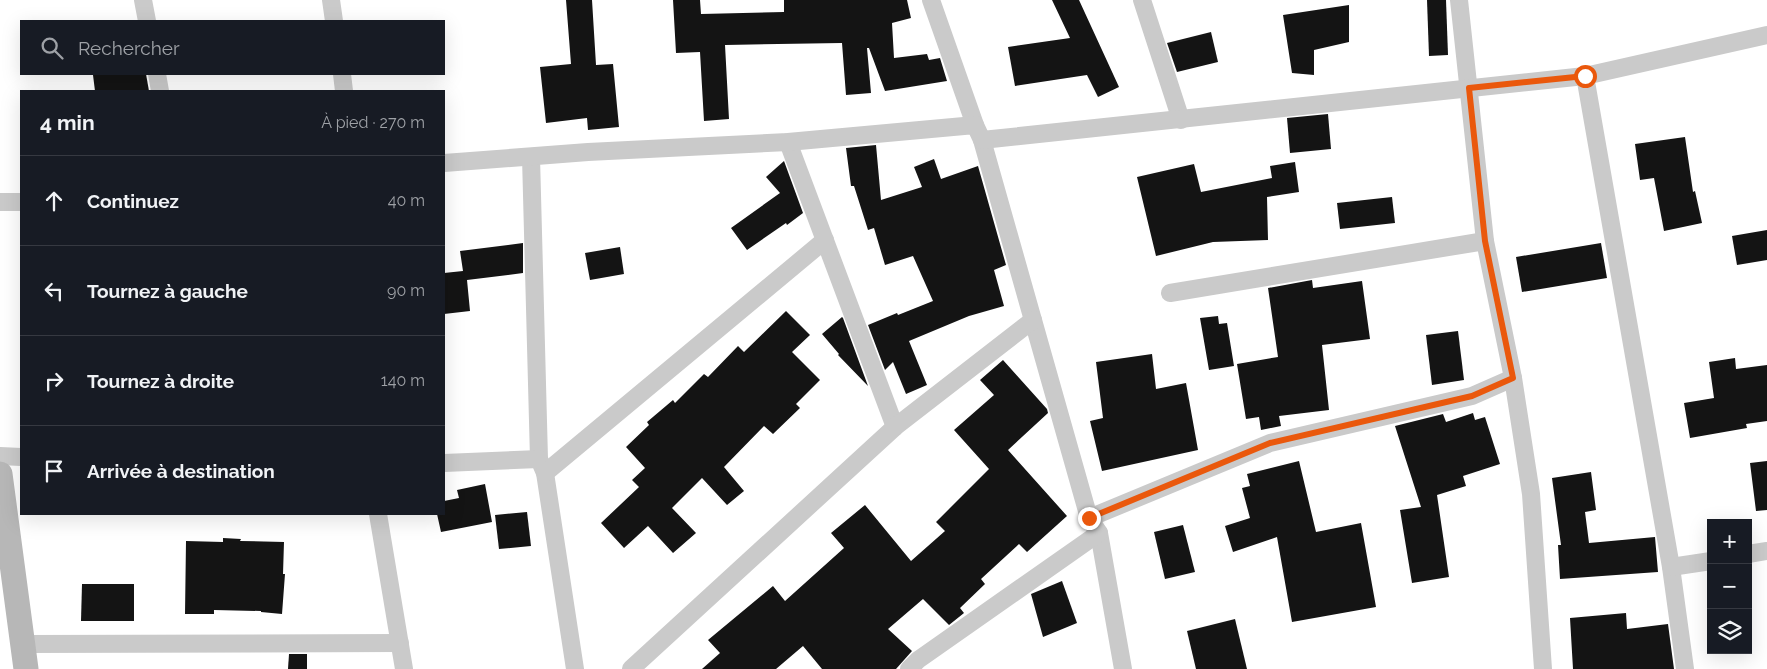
<!DOCTYPE html>
<html lang="fr">
<meta charset="utf-8">
<style>
body{margin:0;font-family:Raleway,sans-serif;background:#20242c;color:#f1f3f6}
.controls{position:absolute;right:15px;bottom:15px;display:grid;overflow:hidden;border-radius:0px;box-shadow:0 5px 20px #0002}
.controls button{width:45px;height:45px;display:grid;place-items:center;padding:0;border:0;border-bottom:1px solid #363941;background:#171b24;color:#f1f3f6;font:25px sans-serif}
.stop{position:absolute;width:15px;height:15px;margin:-11px;border:4px solid #ea580c;border-radius:50%;background:#fff}
.stop.end{background:#ea580c;border-color:#fff;box-shadow:0 1px 5px #0008}
.list{margin:0;padding:0;list-style:none}
h2{display:flex;justify-content:space-between;align-items:center;height:65px;margin:0;padding:0 20px;font-size:21px}
h2 small{font-size:16px;font-weight:400;color:#9ea1a6}
.list li{display:grid;grid-template-columns:32px 1fr auto;gap:15px;align-items:center;box-sizing:border-box;height:90px;padding:0 20px;border-top:1px solid #363941}
.list b{display:block;font-size:19px;white-space:nowrap}
.list em{font-size:16px;font-style:normal;color:#9ea1a6}
.icon{flex:none;width:28px;height:28px;fill:none;stroke:currentColor;stroke-width:2;stroke-linecap:round;stroke-linejoin:round}
.map{position:relative;flex:none;width:1767px;height:669px;overflow:hidden}
.search{position:absolute;background:#171b24;box-shadow:0 5px 20px #0002;left:20px;top:20px;width:425px;height:55px;display:flex;align-items:center;gap:12px;box-sizing:border-box;padding:0 18px;border-radius:0px;color:#9ea1a6;font-size:19px}
.panel{position:absolute;background:#171b24;box-shadow:0 5px 20px #0002;left:20px;top:90px;width:425px;height:425px;border-radius:0px}
.map>svg:first-child{display:block}
</style>
<div class="map">
<svg width="1767" height="669" viewBox="0 0 1767 669">
<rect width="100%" height="100%" fill="#fff"/>
<g fill="#141414">
<path d="M566,0H592L596,65L613,64L619,127L588,130L587,118L546,123L540,67L571,64Z"/>
<path d="M673,0H700L701,14L784,12V0H907L911,18L892,23L894,58L927,54L929,60L940,58L947,81L885,91L869,48H867L871,93L846,95L842,43L725,45L729,119L704,121L700,52L676,53Z"/>
<path d="M1052,0H1079L1119,87L1098,97L1087,75L1015,86L1008,47L1070,38Z"/>
<path d="M1427,0H1446L1448,55L1429,56Z"/>
<path d="M1349,5V42L1314,50V75L1292,73L1283,15Z"/>
<path d="M1211,32L1218,62L1177,72L1167,43Z"/>
<path d="M104,74H146L149,91H95L93,75Z"/>
<path d="M1328,114L1331,149L1290,153L1287,118Z"/>
<path d="M1685,137L1693,192L1695,191L1702,223L1664,231L1654,178L1640,180L1635,144Z"/>
<path d="M876,145L881,200L922,187L914,167L934,159L941,179L978,166L1006,265L994,270L1004,306L969,316L909,341L927,385L906,394L893,362L885,370L868,325L897,313L898,315L933,301L913,256L885,265L874,228L868,230L854,186H851L846,148Z"/>
<path d="M784,161L803,213L787,225L786,223L747,250L731,228L780,193L766,177Z"/>
<path d="M1295,162L1299,192L1267,197L1268,240L1213,242L1156,256L1137,177L1194,164L1201,192L1272,178L1270,166Z"/>
<path d="M1392,197L1395,223L1340,229L1337,203Z"/>
<path d="M1767,230V260L1737,265L1732,236Z"/>
<path d="M523,243V273L467,280L470,311L444,314V273L463,271L460,251Z"/>
<path d="M1601,243L1607,278L1522,292L1516,257Z"/>
<path d="M620,247L624,274L590,280L585,253Z"/>
<path d="M1312,280L1313,288L1362,281L1370,339L1322,345L1329,410L1279,416L1281,426L1261,430L1259,417L1246,419L1237,364L1278,357L1268,288Z"/>
<path d="M786,311L810,335L792,352L820,380L796,404L800,408L773,434L764,426L724,467L744,491L727,505L702,478L672,508L696,533L673,553L648,526L624,548L601,523L639,487L632,480L645,468L626,447L649,425L647,422L673,400L675,403L704,374L708,377L738,346L744,352Z"/>
<path d="M1218,316L1219,324L1227,323L1234,366L1209,370L1200,318Z"/>
<path d="M842,317L843,318L868,386L838,355L839,354L822,334Z"/>
<path d="M1458,331L1464,380L1432,385L1426,335Z"/>
<path d="M1152,354L1156,389L1186,383L1198,450L1102,471L1090,421L1103,418L1096,362Z"/>
<path d="M1735,358L1736,369L1767,365V421L1746,424L1747,428L1690,438L1684,403L1714,398L1709,362Z"/>
<path d="M1003,360L1047,409L1048,413L1008,450L1067,516L1027,552L1019,544L981,579L985,584L960,608L964,613L949,625L923,599L888,629L912,651L896,669H822L803,646L776,669H702L720,653L708,640L773,586L785,601L844,548L831,533L865,505L911,561L945,531L936,522L989,469L954,430L994,395L980,380Z"/>
<path d="M1473,413L1475,420L1485,417L1500,464L1463,476L1466,486L1437,495L1449,577L1412,583L1400,510L1421,507L1395,426L1443,414L1446,422Z"/>
<path d="M1299,461L1316,532L1361,523L1376,607L1292,622L1277,537L1233,552L1225,526L1250,518L1242,488L1250,486L1247,474Z"/>
<path d="M1767,461V510L1756,511L1750,463Z"/>
<path d="M1591,472L1596,510L1585,512L1589,543L1655,537L1658,572L1560,579L1558,545H1561L1552,478Z"/>
<path d="M485,484L492,522L441,532L437,514H444V501L459,498L457,490Z"/>
<path d="M527,512L531,546L499,549L495,515Z"/>
<path d="M1183,525L1195,572L1165,579L1154,532Z"/>
<path d="M223,538L241,539L240,541L284,542L283,574H285L282,614L261,612V611L214,610V614H185L186,541L223,542Z"/>
<path d="M1062,581L1077,623L1043,637L1031,594Z"/>
<path d="M82,584H134V621H81Z"/>
<path d="M1626,613L1627,629L1668,624L1674,669H1573L1570,618Z"/>
<path d="M1235,619L1247,669H1196L1187,631Z"/>
<path d="M289,654H307V669H288Z"/>
</g>
<g fill="none" stroke-linecap="round" stroke-linejoin="round">
<g stroke="#cacaca" stroke-width="18">
<path d="M143,0L147,21"/>
<path d="M331,0L334,21"/>
<path d="M931,0L975,125"/>
<path d="M1142,0L1181,120"/>
<path d="M1459,0L1485,241L1513,378L1531,494L1543,669"/>
<path d="M157,74L160,91"/>
<path d="M342,74L344,91"/>
<path d="M1585,76L1671,567L1685,669"/>
<path d="M982,140L1089,518L1099,533L1123,669"/>
<path d="M788,142L895,427"/>
<path d="M531,157L539,459L545,473L575,669"/>
<path d="M444,163L588,152L788,142L975,125L982,140L1585,76L1767,35"/>
<path d="M0,202H21"/>
<path d="M1170,293L1485,241"/>
<path d="M0,456L21,457"/>
<path d="M444,463L539,459"/>
<path d="M545,473L825,240"/>
<path d="M378,514L404,669"/>
<path d="M1089,518L1270,443L1472,396L1513,378"/>
<path d="M1748,554L1767,551"/>
<path d="M1671,567L1711,561"/>
<path d="M22,644L400,643"/>
<path d="M631,669L895,427L1033,320"/>
<path d="M909,669L918,660L1099,533"/>
</g>
<path stroke="#b7b7b7" stroke-width="25" d="M0,474L26,669"/>
</g>
<g fill="none" stroke-linecap="round" stroke-linejoin="round">
<path stroke="#ea580c" stroke-width="6" d="M1089,518L1270,443L1472,396L1513,378L1485,241L1469,88L1585,76"/>
</g>
</svg>
<div class="controls">
<button>+</button>
<button>−</button>
<button><svg class="icon" aria-label="layers" viewBox="0 0 24 24"><path d="M12 4l9 5-9 5-9-5zM3 14l9 5 9-5"/></svg></button>
</div>
<div class="stop" style="left:1585px;top:76px"></div>
<div class="stop end" style="left:1089px;top:518px"></div>
<div class="search"><svg class="icon" aria-label="search" viewBox="0 0 24 24"><circle cx="10" cy="10" r="6"/><path d="M15 15l6 6"/></svg>Rechercher</div>
<section class="panel">
<h2>4 min<small>À pied · 270 m</small></h2>
<ul class="list">
<li><svg class="icon" aria-label="ahead" viewBox="0 0 24 24"><path d="M12 20V5M6 11l6-6 6 6"/></svg><div><b>Continuez</b></div><em>40 m</em></li>
<li><svg class="icon" aria-label="left" viewBox="0 0 24 24"><path d="M17 20v-9H6M10 6l-5 5 5 5"/></svg><div><b>Tournez à gauche</b></div><em>90 m</em></li>
<li><svg class="icon" aria-label="right" viewBox="0 0 24 24"><path d="M7 20v-9h11M14 6l5 5-5 5"/></svg><div><b>Tournez à droite</b></div><em>140 m</em></li>
<li><svg class="icon" aria-label="arrive" viewBox="0 0 24 24"><path d="M6 21V4h12l-3 4 3 4H6"/></svg><div><b>Arrivée à destination</b></div></li>
</ul>
</section>
</div>
